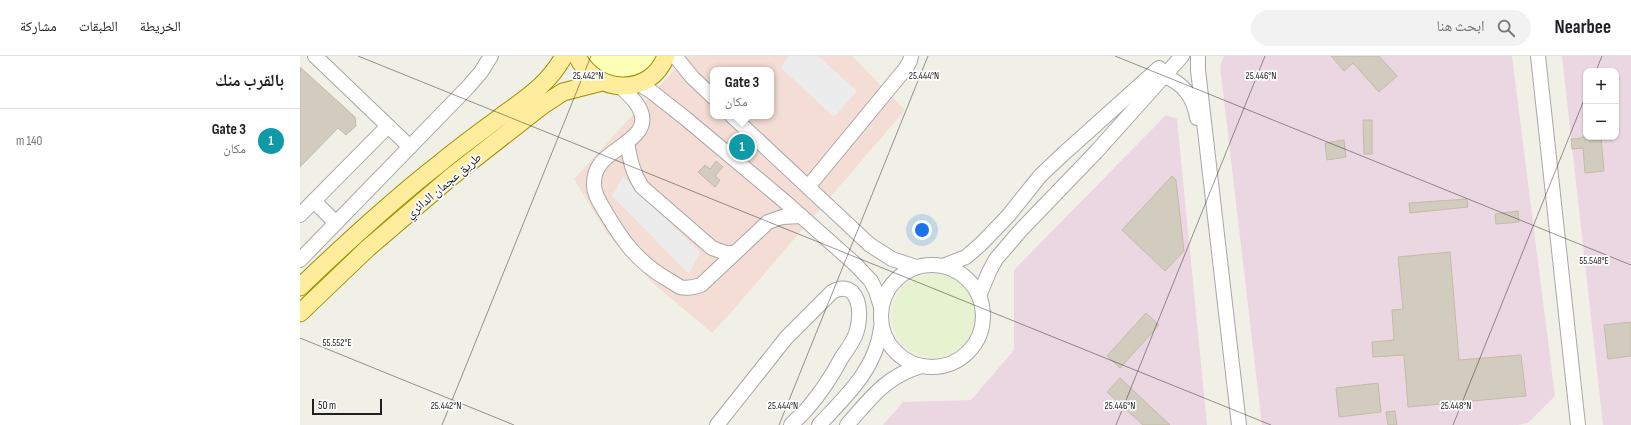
<!DOCTYPE html>
<html lang="ar">
<meta charset="utf-8">
<style>
body{margin:0;font-family:"Sofia Sans Condensed","Noto Naskh Arabic",sans-serif;background:#f2f2f2;color:#202124;direction:rtl}
.controls{position:absolute;right:12px;top:12px;display:grid;overflow:hidden;border-radius:8px;box-shadow:0 1px 3px #0004}
.controls button{width:36px;height:36px;display:grid;place-items:center;padding:0;border:0;border-bottom:1px solid #e0e0e0;background:#fff;color:#202124;font:20px sans-serif}
.scale{position:absolute;left:12px;bottom:10px;width:70px;box-sizing:border-box;padding-left:4px;border:2px solid #202020;border-top:0;font-size:11px;line-height:14px;white-space:nowrap;color:#202020;-webkit-text-stroke:3px #fff;paint-order:stroke}
.you{position:absolute;left:622px;top:174px;width:14px;height:14px;margin:-10px;border:3px solid #fff;border-radius:50%;background:#1a73e8;box-shadow:0 0 0 6px #1a73e833}
.badge{display:grid;place-items:center;width:26px;height:26px;border-radius:50%;background:#2563eb;color:#fff;font-size:13px;font-weight:700}
.pin{position:absolute;translate:-50% -50%;border:2px solid #fff;box-shadow:0 1px 4px #0006}
.popup{position:absolute;left:410px;top:11px;width:64px;height:52px;box-sizing:border-box;display:grid;place-content:center;border-radius:8px;background:#fff;filter:drop-shadow(0 1px 3px #0005);font-size:13px;white-space:nowrap;color:#757577}
.popup b{font-size:15px;color:#202124}
.popup::after{content:'';position:absolute;left:50%;top:100%;margin-left:-8px;border:8px solid transparent;border-top-color:#fff}
.list{margin:0;padding:0;list-style:none}
h2{display:flex;justify-content:space-between;align-items:center;height:52px;margin:0;padding:0 16px;font-size:17px}
h2 small{font-size:13px;font-weight:400;color:#757577}
.list li{display:grid;grid-template-columns:26px 1fr auto;gap:12px;align-items:center;box-sizing:border-box;height:64px;padding:0 16px;border-top:1px solid #e0e0e0}
.list b{display:block;font-size:15px;white-space:nowrap}
.list p{margin:0;font-size:13px;white-space:nowrap;color:#757577}
.list em{font-size:13px;font-style:normal;color:#757577}
.icon{flex:none;width:22px;height:22px;fill:none;stroke:currentColor;stroke-width:2;stroke-linecap:round;stroke-linejoin:round}
.map{position:relative;flex:none;width:1331px;height:369px;overflow:hidden;direction:ltr}
header{display:flex;align-items:center;gap:24px;box-sizing:border-box;height:56px;padding:0 20px;background:#fff;border-bottom:1px solid #e0e0e0}
header strong{font-size:19px}
nav{display:flex;gap:22px;margin-inline-start:auto;font-size:14px}
.search{width:280px;height:36px;background:#f2f2f2;display:flex;align-items:center;gap:10px;box-sizing:border-box;padding:0 14px;border-radius:22px;color:#757577;font-size:15px}
main{display:flex}
aside{flex:1;background:#fff}
.map>svg:first-child{display:block}
</style>
<header>
<strong>Nearbee</strong>
<div class="search"><svg class="icon" aria-label="search" viewBox="0 0 24 24"><circle cx="10" cy="10" r="6"/><path d="M15 15l6 6"/></svg>ابحث هنا</div>
<nav><a>الخريطة</a><a>الطبقات</a><a>مشاركة</a></nav>
</header>
<main>
<div class="map">
<svg width="1331" height="369" viewBox="0 0 1331 369">
<rect width="100%" height="100%" fill="#f1f0e6"/>
<path fill="#f3ddd4" fill-rule="evenodd" d="M387,0H552L605,54L435,252L412,277L354,228L307,177L274,123ZM413,14H471V60H413Z"/>
<g fill="#ebd7e2" fill-rule="evenodd">
<path d="M924,0H1212L1255,340L1228,367L1218,369H962L920,10Z"/>
<path d="M1262,0H1331V369H1303ZM1286,15H1316V81H1286Z"/>
<path d="M866,59L877,63L907,369H583L603,346L671,344L714,294V214Z"/>
</g>
<circle fill="#e7f2d0" cx="634" cy="260" r="42"/>
<path fill="#fcffb6" d="M284,0H360L354,11L334,23L299,19Z"/>
<g fill="#ececec">
<path d="M488,0H518L557,35L534,61L481,12Z"/>
<path d="M323,121L400,196L389,218L312,140Z"/>
</g>
<g fill="#d2ccbe" stroke="#c5bba7">
<path d="M1031,0H1079L1097,20L1079,36L1053,7L1044,15Z"/>
<path d="M0,11L55,61L56,70L46,79L38,72L0,111Z"/>
<path d="M1063,64H1072V98H1064Z"/>
<path d="M435,79L455,97L450,102L430,85Z"/>
<path d="M1282,81H1301L1304,115L1285,117L1283,92L1272,93L1271,83L1282,82Z"/>
<path d="M1044,84L1046,101L1027,104L1025,87Z"/>
<path d="M416,105L423,111L415,120L420,124L415,131L398,116L405,109L410,113Z"/>
<path d="M872,120L876,124L884,195L865,215L822,174Z"/>
<path d="M1167,143L1168,151L1110,157L1109,147Z"/>
<path d="M1218,155L1219,166L1196,168L1195,158Z"/>
<path d="M1150,196L1159,304L1221,299L1226,340L1108,351L1104,299L1073,301L1072,286L1094,284L1092,254L1103,253L1098,201Z"/>
<path d="M846,257L859,269L820,312L807,300Z"/>
<path d="M1331,266V300L1308,303L1304,269Z"/>
<path d="M820,322L870,369H843L807,336Z"/>
<path d="M1078,327L1081,356L1039,361L1036,332Z"/>
<path d="M1095,355L1097,369H1088L1086,356Z"/>
</g>
<g fill="none" stroke-linecap="round" stroke-linejoin="round">
<g stroke="#a7a7a7" stroke-width="16">
<g id="minor">
<path d="M15,0L110,91"/>
<path d="M375,0L392,21L413,41"/>
<path d="M898,0V14L939,369"/>
<path d="M1238,0L1278,369"/>
<path d="M864,20C883,27 894,41 897,62"/>
<path d="M338,27L352,36L385,62L483,144L555,208L571,225L576,235L581,251"/>
<path d="M320,30C326,36 334,43 338,50C356,79 314,90 301,107C297,112 294,120 294,127C293,138 301,148 306,157C323,186 338,206 367,223C371,225 376,229 380,231C387,233 395,231 401,229L468,166L482,161L501,160"/>
<path d="M432,60L570,189L592,203L616,211"/>
<path d="M327,86C330,103 332,116 342,131L412,192L426,197H435"/>
<path d="M508,131L606,12L610,5L611,0"/>
<path d="M14,145L36,167"/>
<path d="M0,159L88,70"/>
<path d="M0,204L168,31L181,16L191,0"/>
<circle cx="632" cy="260" r="51"/>
<path d="M643,210L666,201L681,188L708,160L740,120L761,100L859,12"/>
<path d="M679,240L689,216L696,203L720,175L796,96L882,0"/>
<path d="M417,369L486,282L532,236C539,232 546,231 552,236C562,246 560,268 555,280C552,287 547,294 542,301C532,320 520,338 506,354C501,360 495,364 491,369"/>
<path d="M519,369C546,340 576,313 581,272"/>
<path d="M547,369C571,342 585,321 621,310"/>
</g>
</g>
<g stroke="#9c8f00" stroke-width="19">
<g id="major">
<path d="M277,0C295,38 350,42 366,0"/>
<path d="M0,231C45,188 90,146 139,108C158,92 179,77 199,62C226,42 247,30 264,0"/>
<path d="M0,257L68,192L151,121L243,49L263,36L302,26"/>
</g>
</g>
<use href="#minor" stroke="#fff" stroke-width="14"/>
<use href="#major" stroke="#ffed9d" stroke-width="17"/>
</g>
<path fill="none" stroke="#202020" stroke-width="1" stroke-opacity="0.45" d="M58,0L971,369M815,0L1331,209M1296,15L1302,0M0,282L214,369M142,369L291,0M479,369L628,0M816,369L965,0M1153,369L1286,39"/>
<g text-anchor="middle" stroke-width="3.5" stroke-linejoin="round" paint-order="stroke">
<g font-size="13" fill="#202020" stroke="#fff">
<text transform="translate(143 129) rotate(-40)" y="5">طريق عجمان الدائري</text>
</g>
</g>
<g font-size="10" text-anchor="middle" fill="#202020" stroke="#fff" stroke-width="3.5" stroke-linejoin="round" paint-order="stroke">
<text x="288" y="23">25.442°N</text>
<text x="624" y="23">25.444°N</text>
<text x="961" y="23">25.446°N</text>
<text x="1294" y="208">55.548°E</text>
<text x="37" y="290">55.552°E</text>
<text x="146" y="353">25.442°N</text>
<text x="483" y="353">25.444°N</text>
<text x="820" y="353">25.446°N</text>
<text x="1156" y="353">25.448°N</text>
</g>
</svg>
<div class="controls">
<button>+</button>
<button>−</button>
</div>
<div class="scale">50 m</div>
<div class="you"></div>
<div class="pin badge" style="left:442px;top:91px;background:#0f9aa8">1</div>
<div class="popup"><b>Gate 3</b>مكان</div>
</div>
<aside>
<h2>بالقرب منك<small></small></h2>
<ul class="list">
<li><span class="badge" style="background:#0f9aa8">1</span><div><b>Gate 3</b><p>مكان</p></div><em>140 m</em></li>
</ul>
</aside>
</main>
